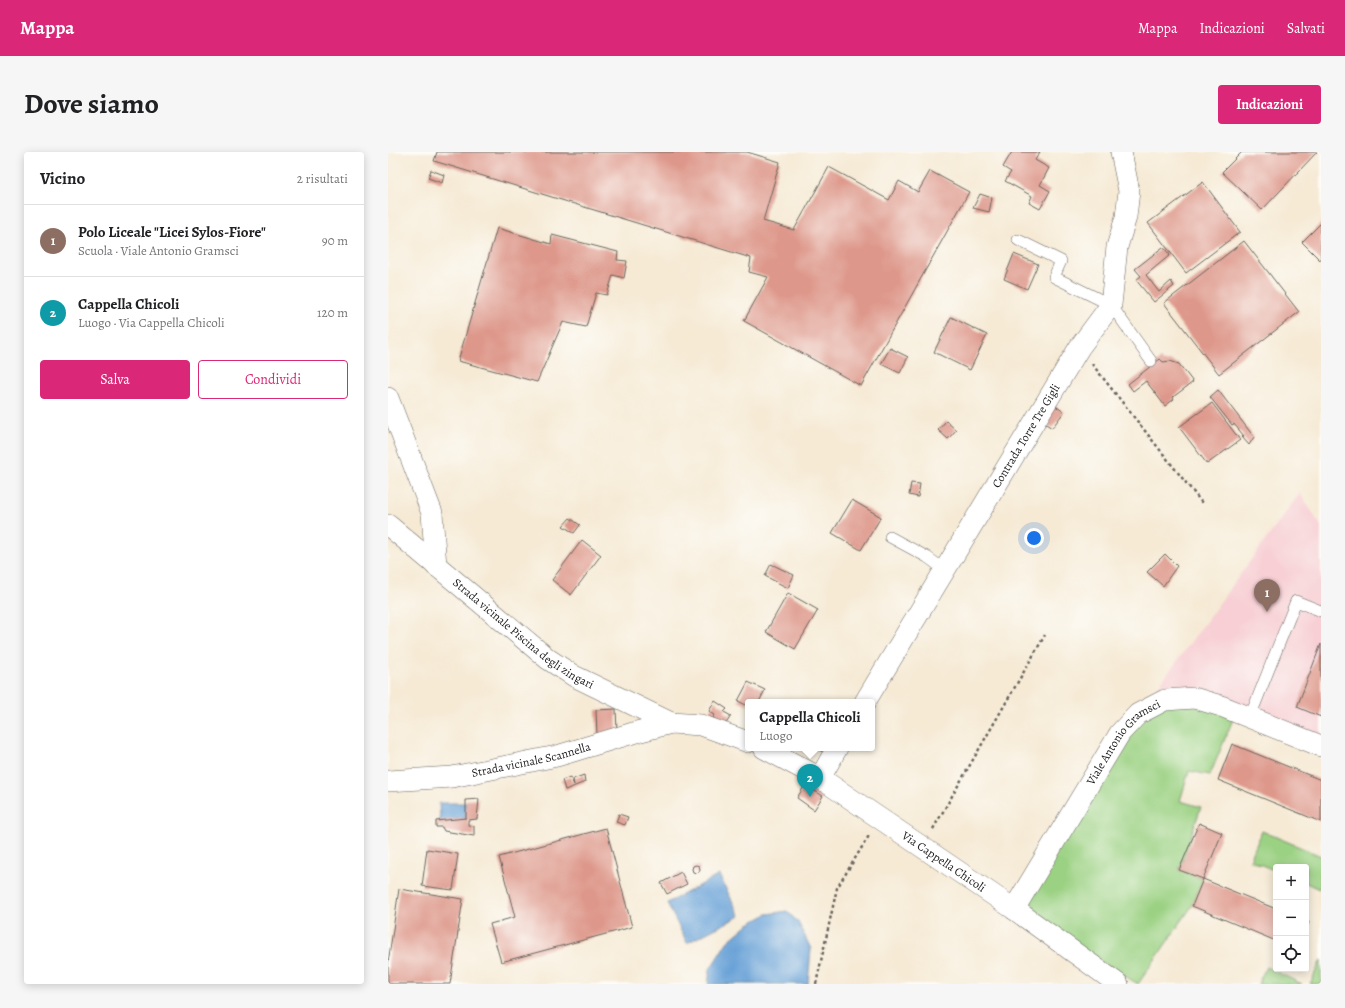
<!DOCTYPE html>
<html lang="it">
<meta charset="utf-8">
<style>
body{margin:0;font-family:Alegreya,serif;background:#f6f6f6;color:#202124}
.controls{position:absolute;right:12px;bottom:12px;display:grid;overflow:hidden;border-radius:4px;box-shadow:0 2px 10px #0003}
.controls button{width:36px;height:36px;display:grid;place-items:center;padding:0;border:0;border-bottom:1px solid #e0e0e0;background:#fff;color:#202124;font:20px sans-serif}
.you{position:absolute;left:646px;top:386px;width:14px;height:14px;margin:-10px;border:3px solid #fff;border-radius:50%;background:#1a73e8;box-shadow:0 0 0 6px #1a73e833}
.badge{display:grid;place-items:center;width:26px;height:26px;border-radius:50%;background:#db2777;color:#fff;font-size:13px;font-weight:700}
.pin{position:absolute;translate:-50% -33px;filter:drop-shadow(0 1px 2px #0008)}
.pin::after{content:'';position:absolute;top:21px;width:14px;height:12px;background:inherit;clip-path:polygon(0 0,100% 0,50% 100%)}
.popup{position:absolute;left:357px;top:547px;width:130px;height:52px;box-sizing:border-box;display:grid;place-content:center;border-radius:4px;background:#fff;filter:drop-shadow(0 1px 3px #0005);font-size:13px;white-space:nowrap;color:#757577}
.popup b{font-size:15px;color:#202124}
.popup::after{content:'';position:absolute;left:50%;top:100%;margin-left:-8px;border:8px solid transparent;border-top-color:#fff}
.list{margin:0;padding:0;list-style:none}
h2{display:flex;justify-content:space-between;align-items:center;height:52px;margin:0;padding:0 16px;font-size:17px}
h2 small{font-size:13px;font-weight:400;color:#757577}
.list li{display:grid;grid-template-columns:26px 1fr auto;gap:12px;align-items:center;box-sizing:border-box;height:72px;padding:0 16px;border-top:1px solid #e0e0e0}
.list b{display:block;font-size:15px;white-space:nowrap}
.list p{margin:0;font-size:13px;white-space:nowrap;color:#757577}
.list em{font-size:13px;font-style:normal;color:#757577}
.actions{display:flex;gap:8px;padding:12px 16px}
.actions a{flex:1;padding:9px 0;border:1px solid #db2777;border-radius:4px;text-align:center;font-size:14px;color:#db2777}
.actions .main{background:#db2777;color:#fff}
.icon{flex:none;width:22px;height:22px;fill:none;stroke:currentColor;stroke-width:2;stroke-linecap:round;stroke-linejoin:round}
.map{position:relative;flex:none;width:933px;height:832px;overflow:hidden;border-radius:4px}
header{display:flex;align-items:center;gap:24px;box-sizing:border-box;height:56px;padding:0 20px;background:#db2777;color:#fff}
header strong{font-size:19px}
nav{display:flex;gap:22px;margin-inline-start:auto;font-size:14px}
.intro{display:flex;align-items:center;justify-content:space-between;box-sizing:border-box;height:96px;padding:0 24px}
h1{margin:0;font-size:28px}
.button{padding:10px 18px;border-radius:4px;background:#db2777;color:#fff;font-size:14px;font-weight:700}
main{display:flex;gap:24px;padding:0 24px}
aside{flex:1;background:#fff;border-radius:4px;box-shadow:0 2px 10px #0003}
.map>svg:first-child{display:block}
</style>
<header>
<strong>Mappa</strong>
<nav><a>Mappa</a><a>Indicazioni</a><a>Salvati</a></nav>
</header>
<div class="intro"><h1>Dove siamo</h1><a class="button">Indicazioni</a></div>
<main>
<aside>
<h2>Vicino<small>2 risultati</small></h2>
<ul class="list">
<li><span class="badge" style="background:#8d6e63">1</span><div><b>Polo Liceale &quot;Licei Sylos-Fiore&quot;</b><p>Scuola · Viale Antonio Gramsci</p></div><em>90 m</em></li>
<li><span class="badge" style="background:#0f9aa8">2</span><div><b>Cappella Chicoli</b><p>Luogo · Via Cappella Chicoli</p></div><em>120 m</em></li>
</ul>
<div class="actions"><a class="main">Salva</a><a>Condividi</a></div>
</aside>
<div class="map">
<svg width="933" height="832" viewBox="0 0 933 832">
<rect width="100%" height="100%" fill="#fdfcf7"/>
<filter id="ink" filterUnits="userSpaceOnUse"><feTurbulence type="fractalNoise" baseFrequency=".025" numOctaves="2"/><feDisplacementMap in="SourceGraphic" scale="8" xChannelSelector="R" yChannelSelector="G"/><feConvolveMatrix kernelMatrix="1 2 1 2 8 2 1 2 1" color-interpolation-filters="sRGB"/></filter>
<filter id="wash" filterUnits="userSpaceOnUse"><feTurbulence type="fractalNoise" baseFrequency=".012" numOctaves="4" result="noise"/><feDisplacementMap in="SourceGraphic" scale="16" xChannelSelector="R" yChannelSelector="G"/><feGaussianBlur stdDeviation="0.9" result="paint"/><feColorMatrix in="noise" values="0 0 0 0 0 0 0 0 0 0 0 0 0 0 0 0 0 1.4 0 .05"/><feComposite in="paint" operator="in"/></filter>
<g filter="url(#wash)">
<rect width="100%" height="100%" fill="#f6ead5"/>
<path fill="#f7cfd4" d="M912,341L933,374V594L833,554L750,562Z"/>
<g fill="#9bd183" stroke="#5c7650">
<path d="M777,548L848,560L822,623L801,619L792,649L813,655L791,718L815,727L804,754L750,832L626,757L732,581Z"/>
<path d="M874,679L933,704V733L931,737L918,731V715H888V719L862,708Z"/>
<path d="M933,808V832H922Z"/>
<path d="M878,815L914,832H870Z"/>
</g>
<g fill="#68a1d7" stroke="#425e7a">
<path d="M51,651H78V666L52,669Z"/>
<path d="M331,723L352,764L299,791L279,751Z"/>
<path d="M399,759L410,770L423,797L420,832H320L322,817L339,790L359,773L379,762Z"/>
</g>
<g id="blocks">
<g fill="#de988b">
<path d="M49,0H359L392,10L375,69L406,78L441,15L501,48L511,29L530,40L542,19L581,40L473,234L356,169L380,125L361,120L363,106L46,9Z"/>
<path d="M624,0H652L647,8L661,16L652,33L662,39L652,57L641,51L644,44L617,29L623,20L615,15Z"/>
<path d="M854,0H929L874,58L834,20Z"/>
<path d="M43,18L56,23L54,31L40,26Z"/>
<path d="M815,30L852,80L798,121L760,71Z"/>
<path d="M592,42L604,46L601,60L585,56Z"/>
<path d="M933,71V109L914,90Z"/>
<path d="M109,76L163,92L164,83L230,100L229,108L239,109L236,126L225,123L219,143L208,141L198,175L175,170L149,230L70,209Z"/>
<path d="M856,89L911,160L831,222L776,151Z"/>
<path d="M775,95L782,103L758,123L771,140L783,129L786,134L766,150L748,128L753,124L747,117Z"/>
<path d="M626,102L650,112L639,137L616,127Z"/>
<path d="M563,165L599,183L582,218L546,200Z"/>
<path d="M502,196L520,205L512,221L493,212Z"/>
<path d="M772,207L775,210L782,209L791,212L805,230L785,245L786,247L777,254L758,229L745,239L740,232Z"/>
<path d="M830,238L866,285L861,293L854,285L856,284L846,272L844,273L822,245Z"/>
<path d="M824,251L852,288L819,312L791,275Z"/>
<path d="M666,253L676,260L664,276L655,270Z"/>
<path d="M558,269L568,278L560,287L550,278Z"/>
<path d="M523,331L532,332L530,345L521,343Z"/>
<path d="M464,348L493,365L473,398L444,381Z"/>
<path d="M182,366L192,373L186,381L175,374Z"/>
<path d="M194,388L213,403L183,443L164,428Z"/>
<path d="M777,402L789,414L775,434L759,420Z"/>
<path d="M383,412L406,423L400,436L377,424Z"/>
<path d="M400,441L430,458L407,497L378,480Z"/>
<path d="M933,492V565L909,555Z"/>
<path d="M360,530L377,538L371,550H360V554L350,549Z"/>
<path d="M327,549L339,557L336,560L343,564L337,573L325,566L327,563L321,559Z"/>
<path d="M228,557L229,579L209,583L208,558Z"/>
<path d="M844,592L933,628V670L830,628Z"/>
<path d="M427,596H438L435,600Z"/>
<path d="M196,623L197,630L177,638L174,628L182,625L186,633L185,627Z"/>
<path d="M417,633L435,644L426,658L409,646Z"/>
<path d="M91,647L89,667L80,668V673L86,674V684L56,679L54,675H48V669L78,666V648Z"/>
<path d="M231,662L240,665L237,673L228,670Z"/>
<path d="M811,671L834,681L815,727L791,718Z"/>
<path d="M218,676L244,775L113,810L102,772L127,765L111,705Z"/>
<path d="M39,697L70,702L65,738L34,734Z"/>
<circle cx="308" cy="717" r="4"/>
<path d="M293,720L299,732L279,742L273,731Z"/>
<path d="M815,727L888,757V789L804,754Z"/>
<path d="M11,737L75,747L62,832H0V811Z"/>
<path d="M918,769L921,770L918,778Z"/>
</g>
</g>
</g>
<g filter="url(#ink)">
<use href="#blocks" fill-opacity="0" stroke="#68645d" stroke-width="1"/>
<g fill="none" stroke-linecap="round" stroke-linejoin="round">
<g stroke="#68645d" stroke-width="12">
<g id="service">
<path d="M630,88L673,109L666,125L723,153L763,209"/>
<path d="M502,385L539,405L557,418"/>
<path d="M862,565L908,449L933,459"/>
</g>
</g>
<g stroke="#68645d" stroke-width="22">
<g id="minor">
<path d="M0,246L44,361L48,414"/>
<path id="s1" d="M0,373L160,507L186,524L283,571"/>
<path id="s2" d="M477,550L691,196L723,153L729,95L738,65L741,39L733,0"/>
<path id="s3" d="M376,596L432,626L626,757L730,832"/>
<path d="M432,626L449,596"/>
<path id="s4" d="M0,629L64,625L169,604L245,581L283,571L313,573L360,590"/>
<path id="s5" d="M626,757L732,581L750,562L777,548L806,546L833,554L933,594"/>
</g>
</g>
<g stroke="#68645d" stroke-width="2.5" stroke-dasharray="3 3" stroke-linecap="butt">
<path d="M704,212L814,351"/>
<path d="M545,677L657,483"/>
<path d="M428,832L449,736L482,682"/>
</g>
<use href="#service" stroke="#fff" stroke-width="11"/>
<use href="#minor" stroke="#fff" stroke-width="21"/>
</g>
</g>
<g text-anchor="middle" stroke-width="3" stroke-linejoin="round" paint-order="stroke">
<g font-size="12" fill="#1c1c1c" stroke="#fdfcf7">
<text dy="4" stroke="none"><textPath href="#s2" startOffset="311">Contrada Torre Tre Gigli</textPath></text>
<text dy="4" stroke="none"><textPath href="#s1" startOffset="174">Strada vicinale Piscina degli zingari</textPath></text>
<text dy="4" stroke="none"><textPath href="#s5" startOffset="201">Viale Antonio Gramsci</textPath></text>
<text dy="4" stroke="none"><textPath href="#s4" startOffset="145">Strada vicinale Scannella</textPath></text>
<text dy="4" stroke="none"><textPath href="#s3" startOffset="213">Via Cappella Chicoli</textPath></text>
</g>
</g>
</svg>
<div class="controls">
<button>+</button>
<button>−</button>
<button><svg class="icon" aria-label="locate" viewBox="0 0 24 24"><circle cx="12" cy="12" r="6"/><path d="M12 2v4M12 18v4M2 12h4M18 12h4"/></svg></button>
</div>
<div class="you"></div>
<div class="pin badge" style="left:879px;top:460px;background:#8d6e63">1</div>
<div class="pin badge" style="left:422px;top:645px;background:#0f9aa8">2</div>
<div class="popup"><b>Cappella Chicoli</b>Luogo</div>
</div>
</main>
